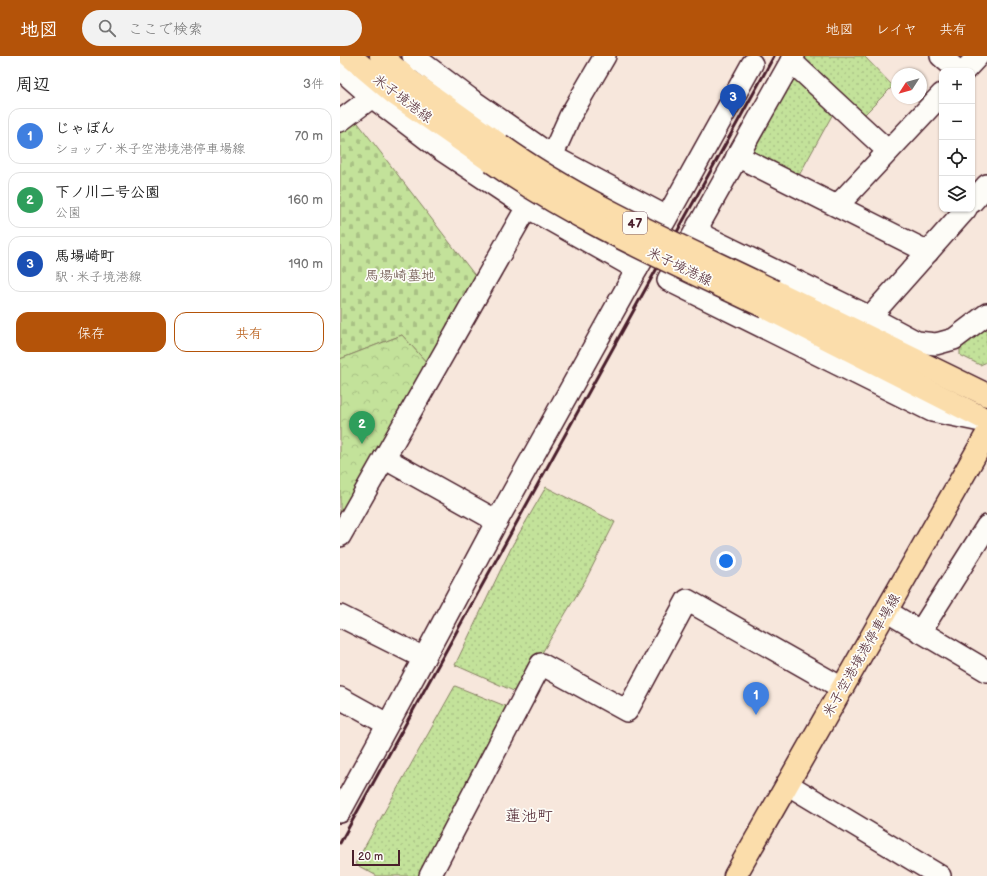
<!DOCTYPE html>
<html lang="ja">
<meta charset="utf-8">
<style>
body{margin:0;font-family:"Balsamiq Sans","Klee One",sans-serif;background:#f2f2f2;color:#222}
.controls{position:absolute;right:12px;top:12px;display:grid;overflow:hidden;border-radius:8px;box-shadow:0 1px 3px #0004}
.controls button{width:36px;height:36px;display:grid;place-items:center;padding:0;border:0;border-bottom:1px solid #e0e0e0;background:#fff;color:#222;font:20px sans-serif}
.compass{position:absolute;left:551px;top:12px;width:36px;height:36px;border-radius:50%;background:#fff;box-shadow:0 1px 3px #0004;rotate:234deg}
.scale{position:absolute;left:12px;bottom:10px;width:48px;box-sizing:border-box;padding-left:4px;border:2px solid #4a1f2b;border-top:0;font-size:11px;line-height:14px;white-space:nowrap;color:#4a1f2b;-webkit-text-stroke:3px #fdfcf7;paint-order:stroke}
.you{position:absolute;left:386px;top:505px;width:14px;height:14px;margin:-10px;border:3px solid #fff;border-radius:50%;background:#1a73e8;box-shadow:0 0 0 6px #1a73e833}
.badge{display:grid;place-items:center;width:26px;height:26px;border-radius:50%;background:#b45309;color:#fff;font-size:13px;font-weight:700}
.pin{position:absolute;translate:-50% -33px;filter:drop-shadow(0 1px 2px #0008)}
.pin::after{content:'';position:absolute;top:21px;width:14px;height:12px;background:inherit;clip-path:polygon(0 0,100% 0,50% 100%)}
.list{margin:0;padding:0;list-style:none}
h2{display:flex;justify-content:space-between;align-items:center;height:52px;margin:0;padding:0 16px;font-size:17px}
h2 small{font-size:13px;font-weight:400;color:#767676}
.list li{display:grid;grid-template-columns:26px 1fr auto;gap:12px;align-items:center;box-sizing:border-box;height:56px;margin:0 8px 8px;padding:0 8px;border:1px solid #e0e0e0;border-radius:12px}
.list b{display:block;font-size:15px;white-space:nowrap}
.list p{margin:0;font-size:13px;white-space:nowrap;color:#767676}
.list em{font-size:13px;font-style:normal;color:#767676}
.actions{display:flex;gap:8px;padding:12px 16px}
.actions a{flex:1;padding:9px 0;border:1px solid #b45309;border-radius:12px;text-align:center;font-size:14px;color:#b45309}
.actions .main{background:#b45309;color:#fff}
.icon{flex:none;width:22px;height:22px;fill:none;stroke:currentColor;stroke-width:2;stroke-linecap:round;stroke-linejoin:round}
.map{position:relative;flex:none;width:647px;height:820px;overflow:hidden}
header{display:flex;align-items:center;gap:24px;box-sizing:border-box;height:56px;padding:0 20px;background:#b45309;color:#fff}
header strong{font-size:19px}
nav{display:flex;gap:22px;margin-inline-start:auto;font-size:14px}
.search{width:280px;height:36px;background:#f2f2f2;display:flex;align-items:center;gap:10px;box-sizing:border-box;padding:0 14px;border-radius:22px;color:#767676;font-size:15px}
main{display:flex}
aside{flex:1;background:#fff}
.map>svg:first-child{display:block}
</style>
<header>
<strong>地図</strong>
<div class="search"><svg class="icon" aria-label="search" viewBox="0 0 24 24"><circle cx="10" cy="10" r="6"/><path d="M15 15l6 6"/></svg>ここで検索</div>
<nav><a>地図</a><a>レイヤ</a><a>共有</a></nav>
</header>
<main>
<aside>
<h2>周辺<small>3件</small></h2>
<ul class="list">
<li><span class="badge" style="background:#3f7fe0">1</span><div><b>じゃぼん</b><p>ショップ · 米子空港境港停車場線</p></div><em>70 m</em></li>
<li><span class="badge" style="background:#2e9e5b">2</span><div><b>下ノ川二号公園</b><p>公園</p></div><em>160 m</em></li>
<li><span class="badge" style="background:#1a4fb4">3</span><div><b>馬場崎町</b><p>駅 · 米子境港線</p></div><em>190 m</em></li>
</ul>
<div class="actions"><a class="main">保存</a><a>共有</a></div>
</aside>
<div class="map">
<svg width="647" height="820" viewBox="0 0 647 820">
<defs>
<pattern id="grass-dots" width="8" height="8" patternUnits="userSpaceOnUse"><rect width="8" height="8" fill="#c3e29a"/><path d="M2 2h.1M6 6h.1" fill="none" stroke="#a9c185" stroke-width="1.8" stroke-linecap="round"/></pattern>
<pattern id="cemetery-stones" width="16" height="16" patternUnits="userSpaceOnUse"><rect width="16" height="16" fill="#c3e29a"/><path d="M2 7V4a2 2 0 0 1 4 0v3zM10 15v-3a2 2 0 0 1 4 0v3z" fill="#a9c185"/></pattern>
<pattern id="park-crowns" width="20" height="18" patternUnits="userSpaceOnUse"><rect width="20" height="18" fill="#c3e29a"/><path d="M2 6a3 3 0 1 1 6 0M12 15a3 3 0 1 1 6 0" fill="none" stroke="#a9c185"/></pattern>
</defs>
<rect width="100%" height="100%" fill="#f7e7dc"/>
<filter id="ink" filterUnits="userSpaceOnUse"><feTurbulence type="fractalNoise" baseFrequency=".025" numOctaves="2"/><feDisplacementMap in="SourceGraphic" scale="8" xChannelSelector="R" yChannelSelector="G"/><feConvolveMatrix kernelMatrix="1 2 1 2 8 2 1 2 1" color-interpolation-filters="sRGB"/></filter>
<g filter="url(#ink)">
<g fill="url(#grass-dots)" stroke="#868062">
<path d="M461,0H524L553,30L521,62Z"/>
<path d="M446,22L464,23L495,54L457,123L413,104L411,92Z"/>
<path d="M647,263V306L640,309L620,299V285Z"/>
<path d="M206,431L275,466L245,525L178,637L115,609L173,488Z"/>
<path d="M115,630L173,653L84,820H37L15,808Z"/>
</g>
<path fill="url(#cemetery-stones)" stroke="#868062" d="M15,63L140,226L87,307L62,279L0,303V74Z"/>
<path fill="url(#park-crowns)" stroke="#868062" d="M62,279L87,307L0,469V303Z"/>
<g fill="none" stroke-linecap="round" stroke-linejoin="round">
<g stroke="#4a1f2b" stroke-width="24">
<g id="minor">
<path d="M73,0L129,42L212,100L230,60L265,0"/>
<path d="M454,0L328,224L592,355L641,365"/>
<path d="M601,0L618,15"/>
<path d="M451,5L548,95"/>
<path d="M0,13L32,41L0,65"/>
<path d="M624,15L638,0"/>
<path d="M397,100L588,196"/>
<path d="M632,146L647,129"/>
<path d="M498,149L602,38"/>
<path d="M327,161L297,213L187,151L212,100L327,161L412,8"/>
<path d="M358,169L364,180L530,261L577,286L596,288L614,283L647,258"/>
<path d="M530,261L626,153"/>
<path d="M44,402L157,465L297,213"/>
<path d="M0,480L187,151L100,93L32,41"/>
<path d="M546,555L647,615"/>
<path d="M0,560L84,602L157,465"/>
<path d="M580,576L647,470"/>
<path d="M0,642L47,668"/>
<path d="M447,728L600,820"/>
<path d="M0,756L84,602"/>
<path d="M90,820L201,608L287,655L347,544L502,632"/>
</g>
</g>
<g stroke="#4a1f2b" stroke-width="25">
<g id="major">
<path d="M10,0L56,39L152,106"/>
<path d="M41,0L69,24L160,89"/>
<path d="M434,235L647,339"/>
<path d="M425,251L647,364"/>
<path d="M395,820L647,378"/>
</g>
</g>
<use href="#minor" stroke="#fdfcf7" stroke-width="21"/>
<use href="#major" stroke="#fbddab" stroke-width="22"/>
<path stroke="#4a1f2b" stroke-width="3" d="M0,787L434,0"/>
<g stroke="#4a1f2b" stroke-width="25" stroke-linecap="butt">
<g id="major-bridge">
<path d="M160,89C244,149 342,190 434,235"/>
<path d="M152,106C236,165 333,207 425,251"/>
</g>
</g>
<use href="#major-bridge" stroke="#fbddab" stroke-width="22"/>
</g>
</g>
<g text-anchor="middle" stroke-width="3.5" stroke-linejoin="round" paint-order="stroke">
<rect fill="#fdfcf7" stroke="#806168" stroke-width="1" x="283" y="156" width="24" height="22" rx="3"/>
<g font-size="13" font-weight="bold" fill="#4a1f2b">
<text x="295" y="172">47</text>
</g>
<g font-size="14" fill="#4a1f2b" stroke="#fdfcf7">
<text transform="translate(63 42) rotate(37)" y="5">米子境港線</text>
<text transform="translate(340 210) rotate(26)" y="5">米子境港線</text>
<text transform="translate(521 599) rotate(-60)" y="5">米子空港境港停車場線</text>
</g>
<g font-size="14" fill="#685047" stroke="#fdfcf7">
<text x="60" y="224">馬場崎墓地</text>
</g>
<g font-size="16" fill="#4a1f2b" stroke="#fdfcf7">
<text x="189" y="765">蓮池町</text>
</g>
</g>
</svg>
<div class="controls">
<button>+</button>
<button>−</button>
<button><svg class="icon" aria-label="locate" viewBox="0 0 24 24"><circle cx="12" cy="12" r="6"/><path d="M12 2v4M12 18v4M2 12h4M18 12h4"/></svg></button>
<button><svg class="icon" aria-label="layers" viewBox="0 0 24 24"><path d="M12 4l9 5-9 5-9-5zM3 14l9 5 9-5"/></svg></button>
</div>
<svg class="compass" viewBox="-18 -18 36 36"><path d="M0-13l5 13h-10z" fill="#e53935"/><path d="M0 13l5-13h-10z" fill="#767676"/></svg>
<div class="scale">20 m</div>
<div class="you"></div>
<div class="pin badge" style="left:416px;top:659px;background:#3f7fe0">1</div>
<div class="pin badge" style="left:22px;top:388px;background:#2e9e5b">2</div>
<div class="pin badge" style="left:393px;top:61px;background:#1a4fb4">3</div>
</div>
</main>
